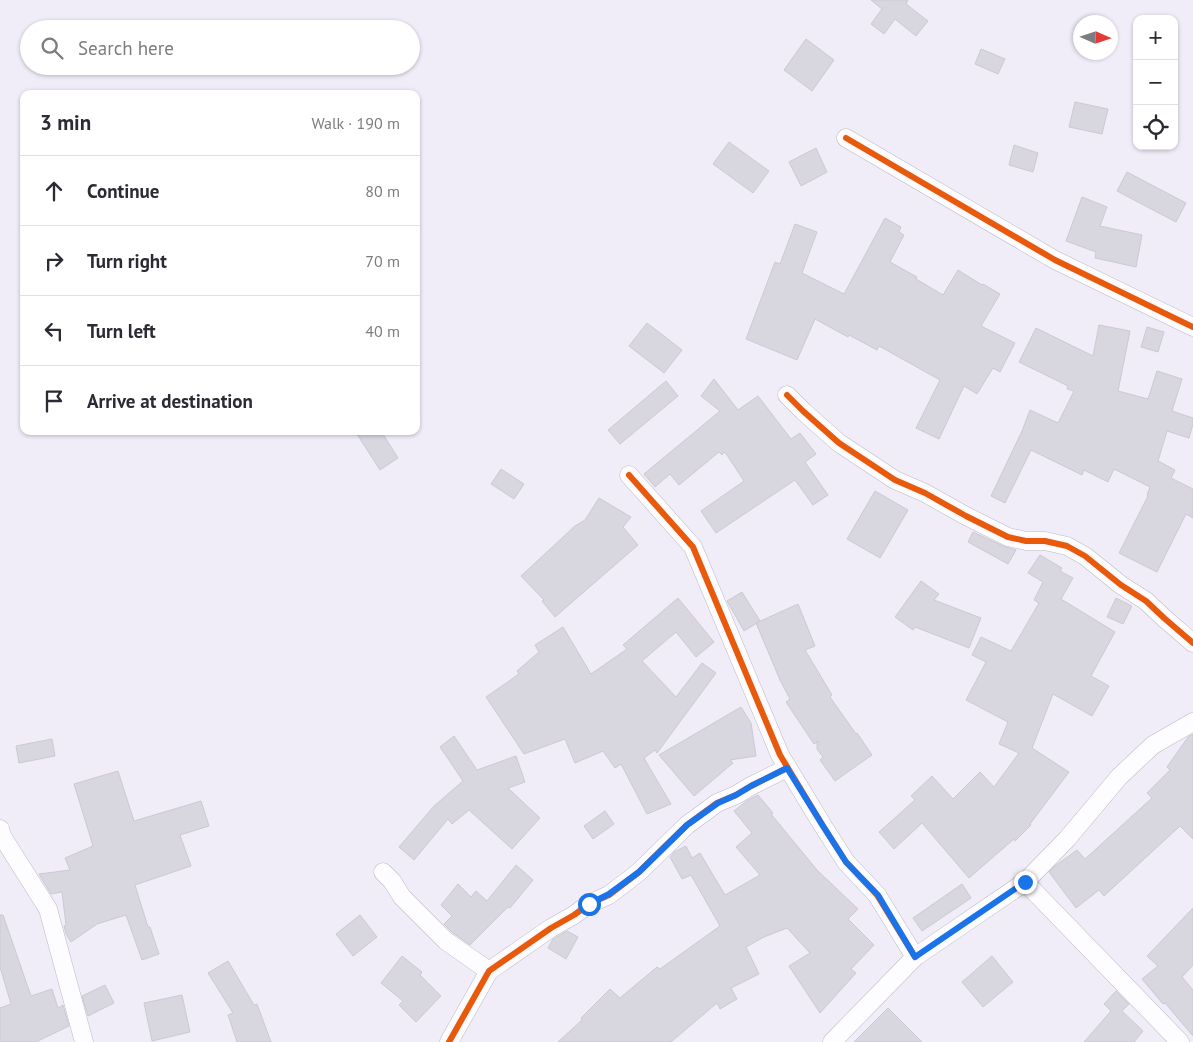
<!DOCTYPE html>
<meta charset="utf-8">
<style>
body{margin:0;font-family:"PT Sans",sans-serif;background:#f2f2f3;color:#2b2b33}
.controls{position:absolute;right:15px;top:15px;display:grid;overflow:hidden;border-radius:10px;box-shadow:0 1px 4px #0004}
.controls button{width:45px;height:45px;display:grid;place-items:center;padding:0;border:0;border-bottom:1px solid #e1e1e2;background:#fff;color:#2b2b33;font:25px sans-serif}
.compass{position:absolute;left:1073px;top:15px;width:45px;height:45px;border-radius:50%;background:#fff;box-shadow:0 1px 4px #0004;rotate:93deg}
.stop{position:absolute;width:15px;height:15px;margin:-11px;border:4px solid #1a73e8;border-radius:50%;background:#fff}
.stop.end{background:#1a73e8;border-color:#fff;box-shadow:0 1px 5px #0008}
.list{margin:0;padding:0;list-style:none}
h2{display:flex;justify-content:space-between;align-items:center;height:65px;margin:0;padding:0 20px;font-size:21px}
h2 small{font-size:16px;font-weight:400;color:#7c7c81}
.list li{display:grid;grid-template-columns:32px 1fr auto;gap:15px;align-items:center;box-sizing:border-box;height:70px;padding:0 20px;border-top:1px solid #e1e1e2}
.list b{display:block;font-size:19px;white-space:nowrap}
.list em{font-size:16px;font-style:normal;color:#7c7c81}
.icon{flex:none;width:28px;height:28px;fill:none;stroke:currentColor;stroke-width:2;stroke-linecap:round;stroke-linejoin:round}
.map{position:relative;flex:none;width:1193px;height:1042px;overflow:hidden}
.search{position:absolute;background:#fff;box-shadow:0 1px 4px #0004;left:20px;top:20px;width:400px;height:55px;display:flex;align-items:center;gap:12px;box-sizing:border-box;padding:0 18px;border-radius:28px;color:#7c7c81;font-size:19px}
.panel{position:absolute;background:#fff;box-shadow:0 1px 4px #0004;left:20px;top:90px;width:400px;height:345px;border-radius:10px}
.map>svg:first-child{display:block}
</style>
<div class="map">
<svg width="1193" height="1042" viewBox="0 0 1193 1042">
<rect width="100%" height="100%" fill="#f0edf8"/>
<g fill="#d8d6df" stroke="#cbc9d3">
<path d="M871,0H908L906,4L928,21L916,36L895,19L884,34L871,24L882,9Z"/>
<path d="M806,39L834,60L812,91L784,70Z"/>
<path d="M981,49L1005,59L998,74L975,64Z"/>
<path d="M1075,102L1108,109L1102,134L1069,127Z"/>
<path d="M729,142L769,171L753,193L713,164Z"/>
<path d="M1014,145L1038,153L1033,172L1009,165Z"/>
<path d="M816,148L827,172L801,186L789,162Z"/>
<path d="M1127,172L1186,203L1176,222L1117,191Z"/>
<path d="M1082,197L1107,207L1100,226L1142,235L1136,267L1095,258L1096,252L1066,241Z"/>
<path d="M885,218L901,227L899,232L904,235L890,262L917,277L916,279L943,295L958,270L982,285L983,284L1000,294L981,326L1015,343L1000,372L993,368L977,394L964,386L939,439L916,428L940,380L879,346L877,350L849,335L848,337L815,319L797,360L746,339L775,262L780,264L795,224L817,232L802,273L844,294Z"/>
<path d="M647,323L682,350L664,373L629,346Z"/>
<path d="M1099,325L1130,331L1118,391L1148,399L1157,371L1182,379L1172,411L1193,418V424L1189,438L1167,431L1158,461L1175,470L1171,478L1193,489V518L1186,514L1157,572L1119,553L1148,496L1147,495L1150,487L1114,469L1108,482L1084,470L1082,475L1031,450L1005,503L991,496L1022,431L1030,410L1058,423L1074,391L1067,389L1068,386L1019,362L1036,328L1093,356Z"/>
<path d="M1147,327L1164,332L1158,352L1141,347Z"/>
<path d="M714,379L738,410L758,396L791,439L800,433L816,454L805,462L828,495L813,505L795,480L716,533L701,511L744,481L725,452L722,455L719,452L679,485L670,474L655,487L644,474L720,411L701,396Z"/>
<path d="M666,381L678,396L620,444L608,430Z"/>
<path d="M355,431H381L398,458L380,470Z"/>
<path d="M501,469L524,484L514,499L491,484Z"/>
<path d="M875,491L908,510L880,558L847,539Z"/>
<path d="M599,498L631,517L623,527L638,545L555,617L542,601L544,600L521,576L575,526L585,520Z"/>
<path d="M973,532L1003,546L1016,550L1008,564L968,542Z"/>
<path d="M1040,555L1062,568L1060,571L1073,578L1061,599L1115,632L1091,676L1109,686L1092,716L1053,694L1032,748L1069,772L1030,824L1031,825L1015,841L1014,839L969,878L922,823L894,849L879,832L915,800L911,796L932,776L953,799L980,772L994,787L1019,753L999,744L1008,722L966,700L986,662L972,655L981,637L1011,651L1039,603L1034,600L1043,582L1028,573Z"/>
<path d="M921,581L939,594L934,600L981,618L969,648L915,627L913,630L895,617Z"/>
<path d="M742,592L760,621L744,631L727,601Z"/>
<path d="M678,598L714,642L696,657L676,632L642,661L676,697L702,663L716,673L657,753L655,750L644,758L671,804L647,814L621,764L615,768L603,751L575,763L565,739L524,754L486,697L519,674L517,671L539,652L535,645L563,627L591,674L627,649L623,645Z"/>
<path d="M1116,598L1132,606L1123,624L1107,617Z"/>
<path d="M798,604L815,646L805,650L832,695L830,697L856,734L857,733L872,755L835,781L820,760L823,757L817,749V743L819,741L814,744L786,702L790,699L780,680L756,623Z"/>
<path d="M741,707L751,723L756,756L730,760L733,763L694,796L659,755Z"/>
<path d="M1193,734V839L1180,826L1104,896L1099,890L1076,908L1049,872L1055,866L1077,850L1085,859L1152,798L1147,793L1170,770L1167,767L1188,737Z"/>
<path d="M454,736L477,770L516,756L525,782L508,788L540,818L512,849L469,810L452,824L448,819L414,860L399,847L434,806L463,781L440,747Z"/>
<path d="M52,739L55,756L19,763L16,746Z"/>
<path d="M118,771L134,821L201,801L209,826L180,835L191,866L135,885L148,927H150L159,954L142,960L126,915L97,924L71,942L66,934L64,926L66,925L62,892L51,894L39,874L70,870L65,858L93,846L74,784Z"/>
<path d="M758,795L773,813L771,814L817,870L858,909L848,919L874,945L851,969L856,973L820,1013L789,966L810,953L787,928L764,937L746,947L759,974L731,988L737,999L720,1009L717,1003L671,1042H558L582,1020L581,1018L610,989L620,998L657,967L660,969L720,926L691,875L682,879L670,857L674,852L686,846L692,858L700,853L725,895L760,875L736,847L752,833L734,811L748,800Z"/>
<path d="M605,811L614,824L593,839L584,826Z"/>
<path d="M516,865L533,880L510,908L508,907L470,945L453,933L444,924L452,916L441,905L458,884L471,897L476,891L487,901Z"/>
<path d="M962,884L971,898L922,931L913,918Z"/>
<path d="M1193,908V965L1182,977L1193,990V1036L1165,1003L1163,1004L1142,979L1158,966L1147,956Z"/>
<path d="M0,915H3L31,996L52,989L58,1008L63,1005L69,1026L36,1042H0V1008L11,1004L0,967Z"/>
<path d="M360,915L377,937L353,956L336,934Z"/>
<path d="M567,931L578,937L566,959L548,948L553,939Z"/>
<path d="M402,956L422,972L420,975L441,996L416,1022L399,1005L403,1001L381,983Z"/>
<path d="M992,956L1013,982L983,1007L962,982Z"/>
<path d="M228,961L254,1005L257,1004L271,1042H237L228,1015L233,1013L208,973Z"/>
<path d="M105,985L114,1003L88,1016L82,996Z"/>
<path d="M1116,991L1129,1004L1122,1011L1143,1031L1134,1042H1084L1111,1011L1104,1004Z"/>
<path d="M182,995L190,1032L152,1041L144,1003Z"/>
<path d="M888,1008L922,1042H854Z"/>
</g>
<g fill="none" stroke-linecap="round" stroke-linejoin="round">
<g stroke="#bcbac3" stroke-width="19">
<g id="minor">
<path d="M846,138L1055,260L1193,327"/>
<path d="M787,395L803,411L839,443L895,480L925,493L966,516L1008,537L1026,541H1045L1067,546L1085,556L1121,585L1146,601L1164,618L1193,643"/>
<path d="M629,475L693,547L780,755L823,826L846,862L877,895L915,957"/>
<path d="M0,829L2,836L48,909L84,1042"/>
<path d="M383,872L392,881L402,897L446,941L489,971"/>
<path d="M1025,882L1180,1042"/>
<path d="M449,1042L489,971L551,928L574,915L589,904L609,895L639,872L687,825L717,803L736,795L751,786L787,768"/>
<path d="M832,1042L915,957L1025,882L1067,839L1119,777L1153,745L1193,722"/>
</g>
</g>
<use href="#minor" stroke="#fdfcfe" stroke-width="18"/>
<g stroke="#f9f9fd" stroke-width="9">
<g id="cycleway">
<path d="M846,138L1055,260L1193,327"/>
<path d="M787,395L803,411L839,443L895,480L925,493L966,516L1008,537L1026,541H1045L1067,546L1085,556L1121,585L1146,601L1164,618L1193,643"/>
<path d="M629,475L693,547L780,755L823,826L846,862L877,895L915,957"/>
<path d="M449,1042L489,971L551,928L574,915L589,904L609,895L639,872L687,825L717,803L736,795L751,786L787,768"/>
</g>
</g>
<use href="#cycleway" stroke="#e8590c" stroke-width="6"/>
</g>
<g fill="none" stroke-linecap="round" stroke-linejoin="round">
<path stroke="#1a73e8" stroke-width="6" d="M589,904L609,894L639,872L687,825L718,803L736,795L751,786L787,768L823,826L846,862L878,895L915,957L1025,882"/>
</g>
</svg>
<div class="controls">
<button>+</button>
<button>−</button>
<button><svg class="icon" aria-label="locate" viewBox="0 0 24 24"><circle cx="12" cy="12" r="6"/><path d="M12 2v4M12 18v4M2 12h4M18 12h4"/></svg></button>
</div>
<svg class="compass" viewBox="-18 -18 36 36"><path d="M0-13l5 13h-10z" fill="#e53935"/><path d="M0 13l5-13h-10z" fill="#7c7c81"/></svg>
<div class="stop" style="left:589px;top:904px"></div>
<div class="stop end" style="left:1025px;top:882px"></div>
<div class="search"><svg class="icon" aria-label="search" viewBox="0 0 24 24"><circle cx="10" cy="10" r="6"/><path d="M15 15l6 6"/></svg>Search here</div>
<section class="panel">
<h2>3 min<small>Walk · 190 m</small></h2>
<ul class="list">
<li><svg class="icon" aria-label="ahead" viewBox="0 0 24 24"><path d="M12 20V5M6 11l6-6 6 6"/></svg><div><b>Continue</b></div><em>80 m</em></li>
<li><svg class="icon" aria-label="right" viewBox="0 0 24 24"><path d="M7 20v-9h11M14 6l5 5-5 5"/></svg><div><b>Turn right</b></div><em>70 m</em></li>
<li><svg class="icon" aria-label="left" viewBox="0 0 24 24"><path d="M17 20v-9H6M10 6l-5 5 5 5"/></svg><div><b>Turn left</b></div><em>40 m</em></li>
<li><svg class="icon" aria-label="arrive" viewBox="0 0 24 24"><path d="M6 21V4h12l-3 4 3 4H6"/></svg><div><b>Arrive at destination</b></div></li>
</ul>
</section>
</div>
